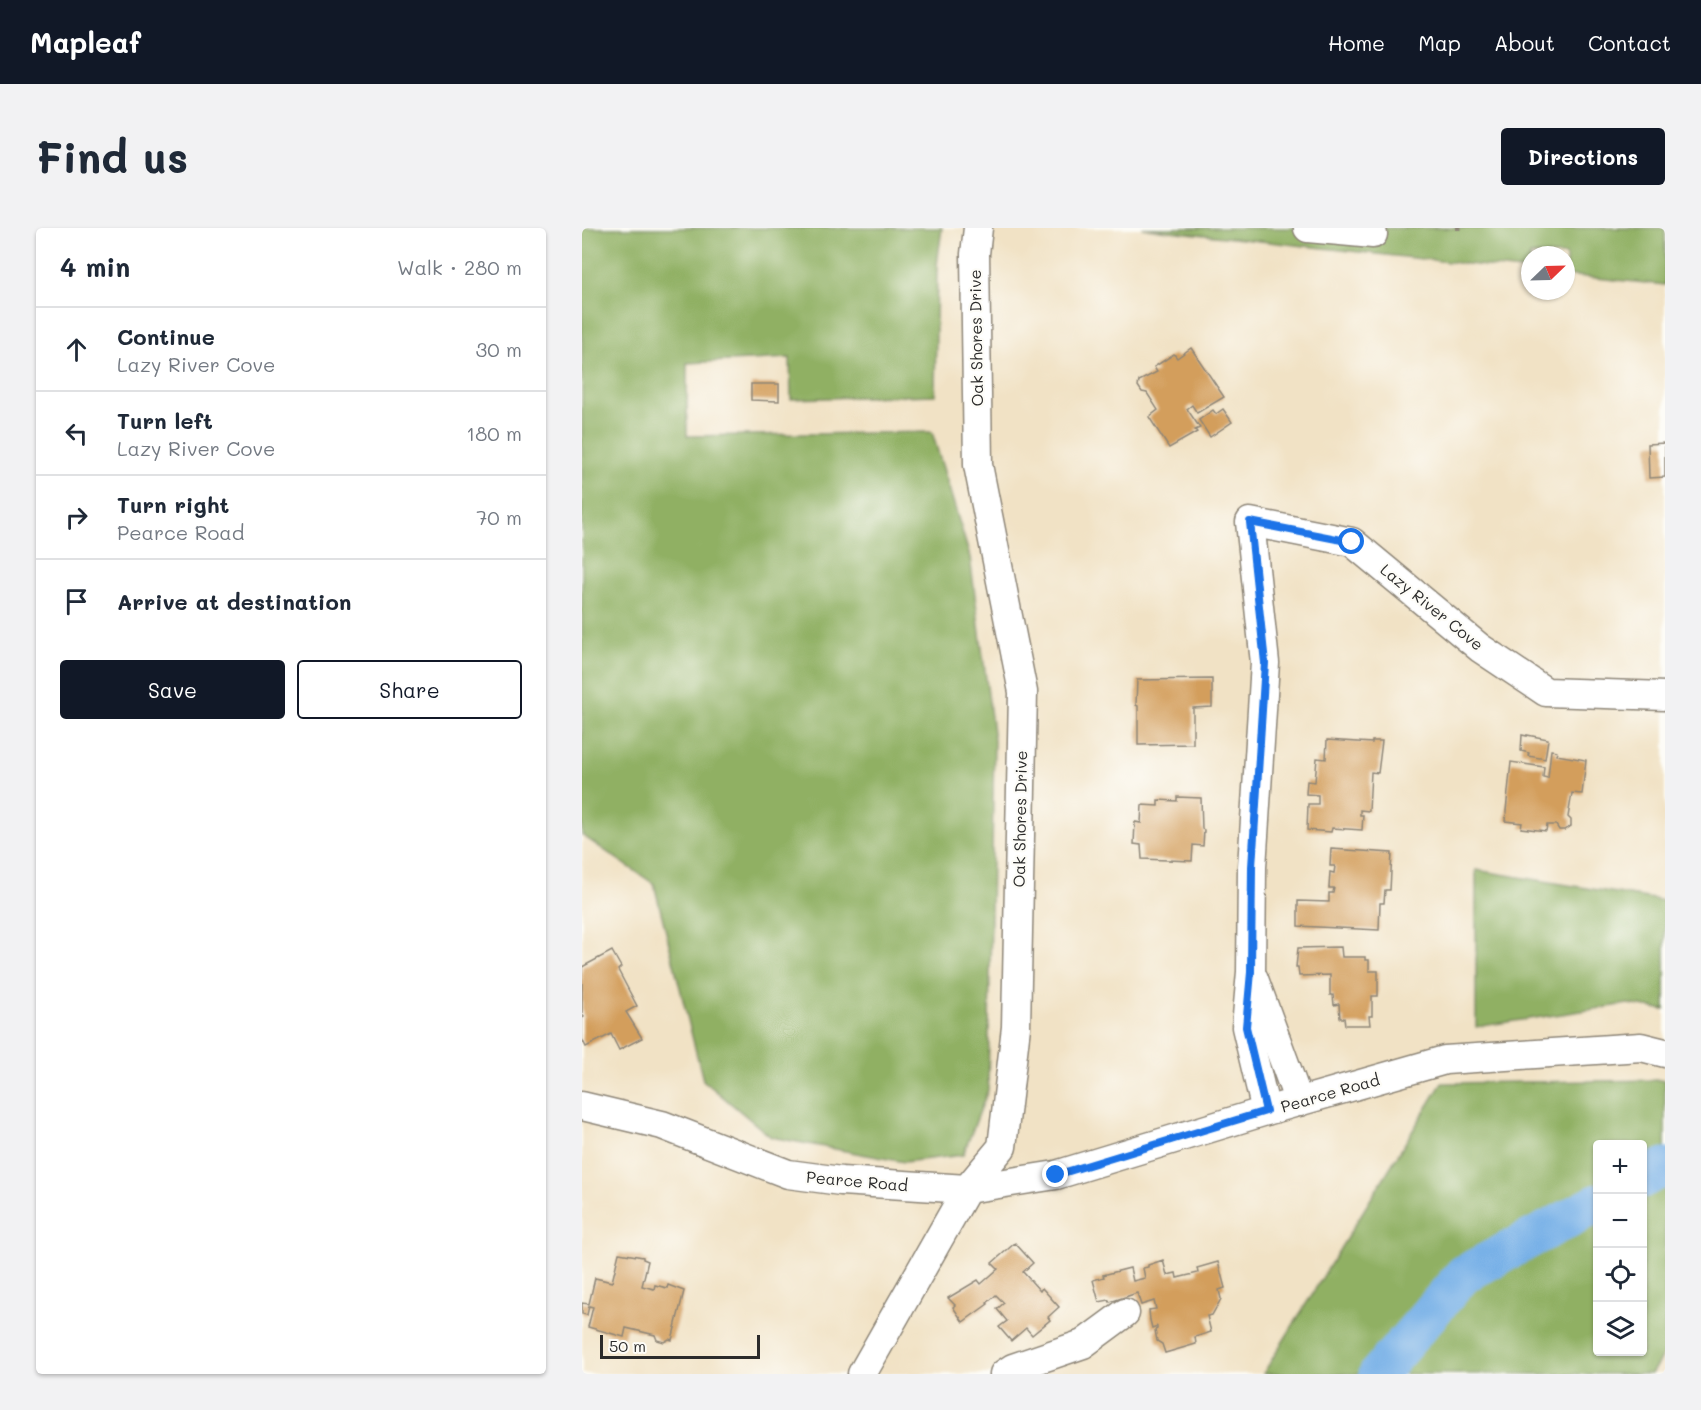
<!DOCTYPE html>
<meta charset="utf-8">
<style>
body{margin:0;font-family:Mali,sans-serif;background:#f2f2f3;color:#1f2937}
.controls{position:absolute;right:18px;bottom:18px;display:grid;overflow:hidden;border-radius:6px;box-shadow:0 2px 4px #0004}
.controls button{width:54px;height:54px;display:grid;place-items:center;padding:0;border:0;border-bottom:2px solid #e0e1e3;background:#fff;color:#1f2937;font:30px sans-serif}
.compass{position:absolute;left:939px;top:18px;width:54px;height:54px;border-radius:50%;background:#fff;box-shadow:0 2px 4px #0004;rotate:67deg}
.scale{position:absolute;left:18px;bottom:15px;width:160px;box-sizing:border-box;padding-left:6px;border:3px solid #2b2b2b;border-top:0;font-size:16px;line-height:21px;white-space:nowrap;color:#2b2b2b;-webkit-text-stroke:4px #fdfcf7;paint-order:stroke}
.stop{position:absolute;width:18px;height:18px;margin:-14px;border:4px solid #1a73e8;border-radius:50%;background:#fff}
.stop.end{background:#1a73e8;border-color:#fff;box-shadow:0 2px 6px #0008}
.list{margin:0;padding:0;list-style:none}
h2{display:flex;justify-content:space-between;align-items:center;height:78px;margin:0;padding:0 24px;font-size:26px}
h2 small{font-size:20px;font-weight:400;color:#747a83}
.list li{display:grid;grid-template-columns:39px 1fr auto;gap:18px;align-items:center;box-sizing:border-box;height:84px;padding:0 24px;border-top:2px solid #e0e1e3}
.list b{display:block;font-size:22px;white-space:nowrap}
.list p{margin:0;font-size:20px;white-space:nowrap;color:#747a83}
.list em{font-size:20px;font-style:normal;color:#747a83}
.actions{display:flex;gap:12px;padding:18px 24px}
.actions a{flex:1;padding:14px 0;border:2px solid #111827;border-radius:6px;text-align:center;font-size:21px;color:#111827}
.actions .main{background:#111827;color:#fff}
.icon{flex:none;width:33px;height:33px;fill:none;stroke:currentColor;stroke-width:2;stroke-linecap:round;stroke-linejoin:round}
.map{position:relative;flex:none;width:1083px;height:1146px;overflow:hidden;border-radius:6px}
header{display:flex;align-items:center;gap:36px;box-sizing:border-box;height:84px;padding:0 30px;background:#111827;color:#fff}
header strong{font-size:28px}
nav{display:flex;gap:33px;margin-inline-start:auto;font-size:21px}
.intro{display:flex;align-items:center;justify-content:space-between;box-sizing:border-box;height:144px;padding:0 36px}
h1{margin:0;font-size:42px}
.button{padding:15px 27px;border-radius:6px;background:#111827;color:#fff;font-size:21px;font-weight:700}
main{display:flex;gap:36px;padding:0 36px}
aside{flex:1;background:#fff;border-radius:6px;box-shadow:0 2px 4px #0004}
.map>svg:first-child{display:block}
</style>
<header>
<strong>Mapleaf</strong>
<nav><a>Home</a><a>Map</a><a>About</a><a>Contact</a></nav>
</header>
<div class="intro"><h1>Find us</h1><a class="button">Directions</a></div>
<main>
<aside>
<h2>4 min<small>Walk · 280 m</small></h2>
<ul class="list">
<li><svg class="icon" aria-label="ahead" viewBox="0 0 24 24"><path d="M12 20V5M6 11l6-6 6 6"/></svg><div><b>Continue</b><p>Lazy River Cove</p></div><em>30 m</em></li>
<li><svg class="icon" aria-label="left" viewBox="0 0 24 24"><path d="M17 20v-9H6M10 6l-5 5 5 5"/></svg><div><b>Turn left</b><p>Lazy River Cove</p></div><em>180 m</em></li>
<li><svg class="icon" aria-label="right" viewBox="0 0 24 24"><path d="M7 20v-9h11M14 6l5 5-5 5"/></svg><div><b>Turn right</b><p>Pearce Road</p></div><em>70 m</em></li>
<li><svg class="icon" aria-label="arrive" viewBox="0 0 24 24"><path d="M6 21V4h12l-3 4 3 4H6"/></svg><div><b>Arrive at destination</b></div></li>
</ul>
<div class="actions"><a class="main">Save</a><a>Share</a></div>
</aside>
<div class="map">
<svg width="1083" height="1146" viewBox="0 0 1083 1146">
<rect width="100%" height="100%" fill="#fdfcf7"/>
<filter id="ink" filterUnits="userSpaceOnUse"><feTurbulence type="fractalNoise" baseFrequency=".0167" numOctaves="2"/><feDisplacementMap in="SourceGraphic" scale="12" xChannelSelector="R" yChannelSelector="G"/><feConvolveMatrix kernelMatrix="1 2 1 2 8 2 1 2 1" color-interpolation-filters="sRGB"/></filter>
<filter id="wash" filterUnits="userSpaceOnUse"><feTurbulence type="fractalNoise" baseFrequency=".008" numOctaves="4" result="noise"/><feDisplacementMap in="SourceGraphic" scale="24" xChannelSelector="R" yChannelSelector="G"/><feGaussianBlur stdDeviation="1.35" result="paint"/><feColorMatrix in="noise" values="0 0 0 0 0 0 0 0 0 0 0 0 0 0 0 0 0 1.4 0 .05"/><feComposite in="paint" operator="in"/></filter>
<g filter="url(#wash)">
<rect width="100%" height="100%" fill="#f1e2c5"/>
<g fill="#90b064" stroke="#5e6e48" stroke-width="1.5" fill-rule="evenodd">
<path d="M0,0H360L355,37L353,167L209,171L208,130L105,135V208L350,204L388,329L412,512L406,862L381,927L322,934L189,909L121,852L72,656L0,607Z"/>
<path d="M560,0H1083V57L984,47V27H948V43Z"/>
<path d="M894,642L1083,673V782L1046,776L894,799Z"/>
<path d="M1083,852V1124L1069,1146H681L860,855ZM1060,916V1124H1016V916Z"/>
</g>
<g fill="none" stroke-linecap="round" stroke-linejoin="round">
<g stroke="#77b0e7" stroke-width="39">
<path d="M1060,951L1083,939"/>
<path d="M796,1146L882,1046L1016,975"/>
</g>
</g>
<g id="blocks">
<g fill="#d39e5c">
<path d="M609,120L642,169L615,185L610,177L605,181L618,200L613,202L615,204L587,220L567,189L576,182L565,165L560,164L556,158L557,153L575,144L572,139L592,126L595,130Z"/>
<path d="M169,156H197V173L169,172Z"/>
<path d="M641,181L650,194L628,209L617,192L631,182L634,186Z"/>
<path d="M1083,215V249L1067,250L1066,216Z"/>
<path d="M630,451V479L611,480V516L556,517V478L554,477L555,452Z"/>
<path d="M940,507L945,508V507L966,511L963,531L946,528L947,525L939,523Z"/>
<path d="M745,512L790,515V513H800L796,545L789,544L787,583L778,582V587H781L780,602L750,600L749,604L725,602L726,576H736V567L724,566L725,553L733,554L735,530L744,531Z"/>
<path d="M969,522L975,523L974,527L1004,532L1000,566L990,565L986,589L989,592V598L983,602H977L974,597H965L964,603L939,600L940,595L923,593L929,534L962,539L961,549L966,550Z"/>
<path d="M595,569L619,570L620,601L622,602L621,618L611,617L610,633L560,631L559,617L552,616L553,594L559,595L560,577L576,578V572L595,573Z"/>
<path d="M749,621L810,625L808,662H803L802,675H798L797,702L716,698V673L747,674V665H751L752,660H747L748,644L752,645L753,638H748Z"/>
<path d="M759,719L760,729H783V732H787V743H796V768H790V788H787L788,797H763L762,790H758L757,776L752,777L751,767H748V747L717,748L716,739H714L716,720Z"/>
<path d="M30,723L39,739L36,742L55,778L44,784L60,810L37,822L29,806L4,819L0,811V790L2,789L0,785V739Z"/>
<path d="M433,1015L451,1035L441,1044L458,1063L460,1060L477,1079L466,1089L468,1092L450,1107L444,1100L429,1113L417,1099L425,1093L415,1081L422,1075L414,1067L405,1075L406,1076L381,1094L371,1079L373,1077L366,1070L396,1052L399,1056L416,1041L410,1035Z"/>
<path d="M37,1025L61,1029V1031L66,1033L60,1058L72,1061L73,1057L85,1060L86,1057L102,1063L90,1112L87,1111L82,1114L75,1112L73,1107L44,1100L42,1109L6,1099L11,1079L7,1078L5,1087L0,1086V1075L7,1076L13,1050L30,1054Z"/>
<path d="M581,1032L585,1047L594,1045L595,1050L616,1045L615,1040L636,1034L643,1060L637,1062L639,1071L630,1087L625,1088L629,1104L613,1109L614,1116L583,1125L580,1116L575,1113L573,1102L575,1101V1098L570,1100L568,1092L567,1082L574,1081L572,1073L559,1077L555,1065L528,1074L527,1072L517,1074L511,1052L522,1049L521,1047L548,1040L551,1053L563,1050L561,1040L566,1039V1037Z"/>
</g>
</g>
</g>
<g filter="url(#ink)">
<use href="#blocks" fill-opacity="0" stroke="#8e8678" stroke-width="1.5"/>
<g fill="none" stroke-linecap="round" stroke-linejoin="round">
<g stroke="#8e8678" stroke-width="31">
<g id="minor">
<path d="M726,0L791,6"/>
<path d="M672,751L717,874"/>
<path d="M0,878L80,897L206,946L259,953L385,961L474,947L684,883L863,832L1059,819L1083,825"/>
<path d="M684,883L664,799L669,744L670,639L683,435L668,294L770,314L898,420L964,464L1083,468"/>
<path d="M280,1146L385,961L420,919L434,799L441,464L396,237L393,26L396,0"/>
<path d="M422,1146L431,1140L501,1116L543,1085"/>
</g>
</g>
<path stroke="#8e8678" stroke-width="4" stroke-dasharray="4.5 4.5" stroke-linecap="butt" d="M874,0H879"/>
<use href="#minor" stroke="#fff" stroke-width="28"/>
</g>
</g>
<g fill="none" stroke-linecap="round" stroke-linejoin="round" filter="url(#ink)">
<path stroke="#1a73e8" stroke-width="8" d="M474,947L684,883L664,799L669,744L670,639L683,435L668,294L770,314"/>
</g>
<g text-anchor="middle" stroke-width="4.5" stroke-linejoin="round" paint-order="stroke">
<g font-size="16" fill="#2b2b2b" stroke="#fdfcf7">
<text transform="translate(394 110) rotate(-91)" y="6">Oak Shores Drive</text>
<text transform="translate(850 379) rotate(39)" y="6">Lazy River Cove</text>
<text transform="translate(438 591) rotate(-89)" y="6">Oak Shores Drive</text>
<text transform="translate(748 865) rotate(-16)" y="6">Pearce Road</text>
<text transform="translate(275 953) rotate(5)" y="6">Pearce Road</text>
</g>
</g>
</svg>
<div class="controls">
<button>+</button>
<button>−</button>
<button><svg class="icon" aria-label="locate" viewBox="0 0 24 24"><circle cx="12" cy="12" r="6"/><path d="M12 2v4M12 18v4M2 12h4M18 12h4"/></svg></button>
<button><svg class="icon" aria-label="layers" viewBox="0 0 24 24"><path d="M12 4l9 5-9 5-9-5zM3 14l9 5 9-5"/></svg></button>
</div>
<svg class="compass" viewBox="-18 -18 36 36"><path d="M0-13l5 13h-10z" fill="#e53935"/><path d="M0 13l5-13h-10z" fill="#747a83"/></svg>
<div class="scale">50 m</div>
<div class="stop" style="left:770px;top:314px"></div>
<div class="stop end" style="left:474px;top:947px"></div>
</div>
</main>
